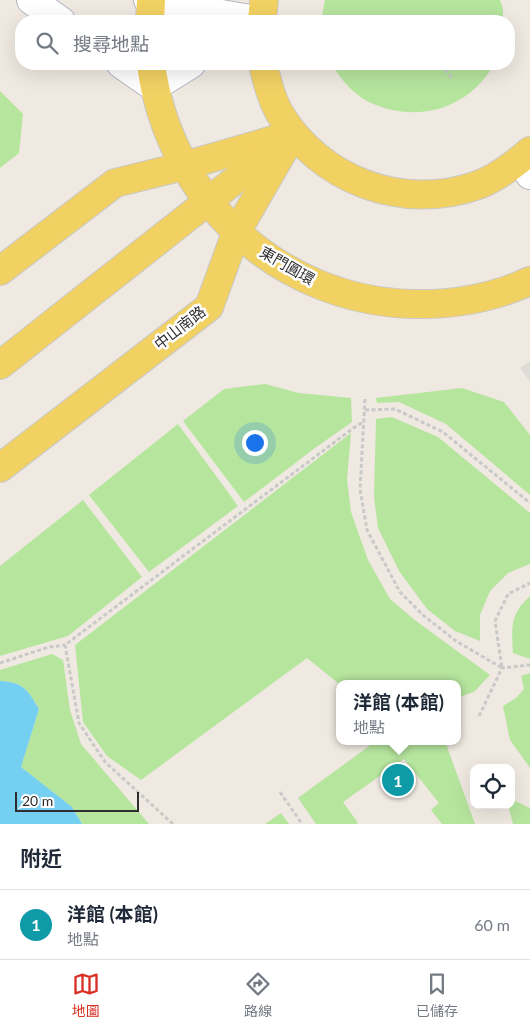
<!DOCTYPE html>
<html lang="zh-TW">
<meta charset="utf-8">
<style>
body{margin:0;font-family:Lato,"Noto Sans TC",sans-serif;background:#f6f6f7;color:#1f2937}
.controls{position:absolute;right:15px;bottom:15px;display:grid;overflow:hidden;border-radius:10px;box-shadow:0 5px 20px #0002}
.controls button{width:45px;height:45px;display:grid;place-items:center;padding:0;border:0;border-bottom:1px solid #e0e1e3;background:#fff;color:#1f2937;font:25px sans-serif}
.scale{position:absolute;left:15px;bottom:12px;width:124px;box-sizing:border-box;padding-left:5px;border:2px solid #2e2e2e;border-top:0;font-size:14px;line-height:18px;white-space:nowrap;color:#2e2e2e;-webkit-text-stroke:4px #fff;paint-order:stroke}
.you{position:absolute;left:254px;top:442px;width:18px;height:18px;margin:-12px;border:4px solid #fff;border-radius:50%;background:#1a73e8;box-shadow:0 0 0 8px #1a73e833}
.badge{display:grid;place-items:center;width:32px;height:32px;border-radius:50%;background:#d93025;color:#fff;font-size:16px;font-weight:700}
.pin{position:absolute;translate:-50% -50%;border:2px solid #fff;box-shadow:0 1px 5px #0006}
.popup{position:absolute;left:336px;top:680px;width:125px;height:65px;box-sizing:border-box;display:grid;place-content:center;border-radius:10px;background:#fff;filter:drop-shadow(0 1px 4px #0005);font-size:16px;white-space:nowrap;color:#747a83}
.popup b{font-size:19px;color:#1f2937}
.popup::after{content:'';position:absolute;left:50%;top:100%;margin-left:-10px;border:10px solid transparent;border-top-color:#fff}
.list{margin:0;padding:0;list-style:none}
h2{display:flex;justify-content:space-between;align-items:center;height:65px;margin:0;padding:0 20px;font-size:21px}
h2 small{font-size:16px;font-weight:400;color:#747a83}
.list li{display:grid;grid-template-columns:32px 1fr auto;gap:15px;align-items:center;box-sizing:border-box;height:70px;padding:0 20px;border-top:1px solid #e0e1e3}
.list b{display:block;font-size:19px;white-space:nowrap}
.list p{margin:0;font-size:16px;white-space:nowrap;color:#747a83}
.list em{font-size:16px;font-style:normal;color:#747a83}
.icon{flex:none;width:28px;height:28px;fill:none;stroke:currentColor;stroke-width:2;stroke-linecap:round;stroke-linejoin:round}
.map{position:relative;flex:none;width:530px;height:824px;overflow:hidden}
.search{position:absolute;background:#fff;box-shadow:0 5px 20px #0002;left:15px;right:15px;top:15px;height:55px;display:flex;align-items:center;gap:12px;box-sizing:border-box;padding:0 18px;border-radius:20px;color:#747a83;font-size:19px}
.sheet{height:135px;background:#fff}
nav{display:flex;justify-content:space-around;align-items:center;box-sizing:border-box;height:70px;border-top:1px solid #e0e1e3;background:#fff;font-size:14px;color:#747a83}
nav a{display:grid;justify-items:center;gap:2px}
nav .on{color:#d93025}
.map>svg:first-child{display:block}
</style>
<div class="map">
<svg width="530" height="824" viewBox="0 0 530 824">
<rect width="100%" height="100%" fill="#efe9e1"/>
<g fill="#b6e59e">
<path d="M325,0H500L503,9V21H321Z"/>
<path d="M332,64H494C471,107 420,123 376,105C371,103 366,101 362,98C349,89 339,77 332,64Z"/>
<path d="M0,91L23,114L19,153L0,168Z"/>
<path d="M265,384L299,393L351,398L352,422L315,448L244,502L183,421L224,389Z"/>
<path d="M462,388L504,402L530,435V495L446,424L399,402L377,403L376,398Z"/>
<path d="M392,417L438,437L530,513V564L508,573L490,591L480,615V641L455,631L427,609L399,571L378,528L374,497L376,419Z"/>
<path d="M178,424L238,506L149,572L89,495Z"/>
<path d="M351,433L347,479L351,512L368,560L390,599L416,621L490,675L474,692L459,697H457V684H339L307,658L141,780L107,756L83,722L75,645Z"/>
<path d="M83,500L142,577L68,636L0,656V566Z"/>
<path d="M530,596V659L513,653C512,626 509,616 530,596Z"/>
<path d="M52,654L63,660L70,710L81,744L149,824H82L72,807L21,767L39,709C28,690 23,682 0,681V670Z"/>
<path d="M530,673V768L510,740L503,706L516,698L524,689L521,676Z"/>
<path d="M376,741H445L475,824H442L431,810L439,803L404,759L343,802L358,823L356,824H316L298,798Z"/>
<path d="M511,799L530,808V824H513L508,805H511Z"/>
<path d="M281,813L289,824H265Z"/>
</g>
<path fill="#dfdcd8" d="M530,361V382L520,368Z"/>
<path fill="#75cff0" d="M0,681C23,682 28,690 39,709L21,767L72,807L82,824H0Z"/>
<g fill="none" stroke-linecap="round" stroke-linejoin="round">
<g stroke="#b4b7c1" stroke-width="30">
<path id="tertiary" d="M520,160L530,175"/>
</g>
<g stroke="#b4b7c1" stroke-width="30">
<g id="secondary">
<path d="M31,0L61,21"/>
<path d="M148,0L151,2L262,21"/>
<path d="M121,64L154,87L191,64"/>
</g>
</g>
<g stroke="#c9c9c9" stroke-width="30">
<g id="primary">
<path d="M150,21L151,0"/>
<path d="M262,21L264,0"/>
<path d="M151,64C168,197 277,300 412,304C452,305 493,298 530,281"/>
<path d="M263,64C267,81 271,98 280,114C320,180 402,211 475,186C496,179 514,165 530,151"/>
<path d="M0,271L115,183L184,166L280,138"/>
<path d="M0,365L282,143"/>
<path d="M0,468L209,307L236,233L293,134"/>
</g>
</g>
<g stroke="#c9c9c9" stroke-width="3" stroke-dasharray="4 2.5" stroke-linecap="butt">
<path d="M442,64L453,80"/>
<path d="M365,399L360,489L367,530L400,592L424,616L456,641L502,668L495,621L508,594L530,583"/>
<path d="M365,410L395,409L443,432L530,503"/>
<path d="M0,663L49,647L65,645"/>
<path d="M479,716L502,668L530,665"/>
<path d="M280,792L302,824"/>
<path d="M173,824L105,762L79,723L65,645L352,429L363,422"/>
</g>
<use href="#tertiary" stroke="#fff" stroke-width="28"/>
<use href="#secondary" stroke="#fff" stroke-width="28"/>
<use href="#primary" stroke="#f2d163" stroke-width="28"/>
</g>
<g text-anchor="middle" stroke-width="5" stroke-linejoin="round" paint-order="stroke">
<g font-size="15" fill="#2e2e2e" stroke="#fff">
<text transform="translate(287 266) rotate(30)" y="5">東門圓環</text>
<text transform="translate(180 328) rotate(-38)" y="5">中山南路</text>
</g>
</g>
</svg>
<div class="controls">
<button><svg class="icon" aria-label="locate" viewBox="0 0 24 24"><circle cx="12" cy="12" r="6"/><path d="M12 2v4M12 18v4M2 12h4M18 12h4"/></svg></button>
</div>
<div class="scale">20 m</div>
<div class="you"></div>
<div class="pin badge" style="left:398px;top:780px;background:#0f9aa8">1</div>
<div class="popup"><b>洋館 (本館)</b>地點</div>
<div class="search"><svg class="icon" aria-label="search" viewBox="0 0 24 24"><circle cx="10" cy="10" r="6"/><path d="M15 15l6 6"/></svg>搜尋地點</div>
</div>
<section class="sheet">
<h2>附近<small></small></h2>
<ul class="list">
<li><span class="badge" style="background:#0f9aa8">1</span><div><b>洋館 (本館)</b><p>地點</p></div><em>60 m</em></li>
</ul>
</section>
<nav>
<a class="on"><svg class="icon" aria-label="map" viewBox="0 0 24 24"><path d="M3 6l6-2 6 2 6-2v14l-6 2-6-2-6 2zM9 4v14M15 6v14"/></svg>地圖</a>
<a><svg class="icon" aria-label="directions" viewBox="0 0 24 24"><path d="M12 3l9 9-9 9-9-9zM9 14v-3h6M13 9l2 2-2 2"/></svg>路線</a>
<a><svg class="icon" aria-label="saved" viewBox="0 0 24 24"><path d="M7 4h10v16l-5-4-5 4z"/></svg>已儲存</a>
</nav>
